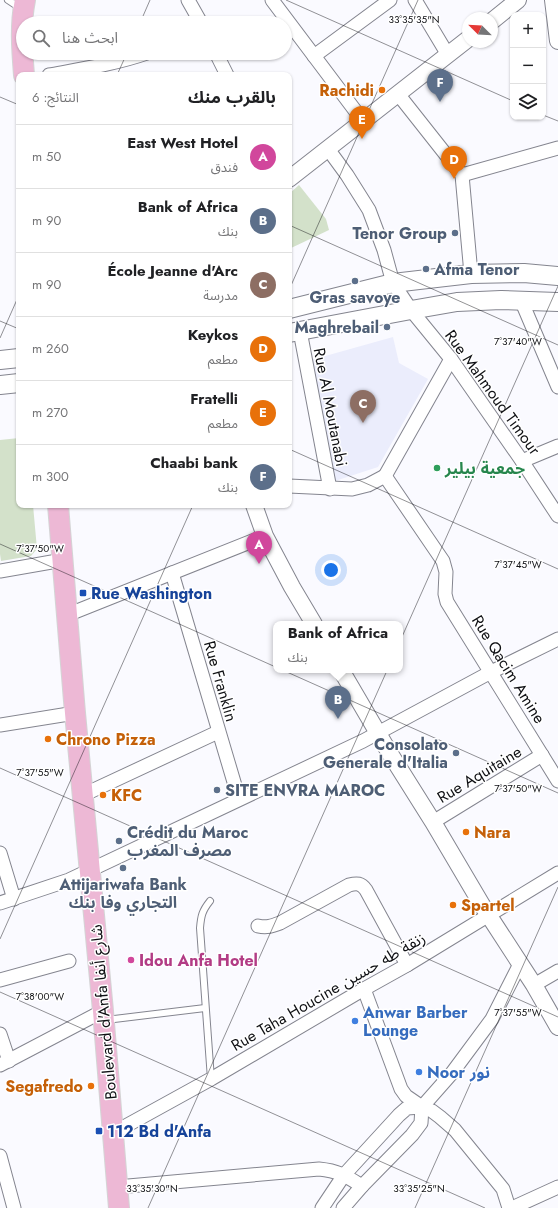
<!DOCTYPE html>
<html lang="ar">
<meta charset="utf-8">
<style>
body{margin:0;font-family:Jost,"Noto Sans Arabic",sans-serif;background:#f6f6f6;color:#202124;direction:rtl}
.controls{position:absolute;right:12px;top:12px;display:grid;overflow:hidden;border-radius:8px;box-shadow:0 1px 3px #0004}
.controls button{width:36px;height:36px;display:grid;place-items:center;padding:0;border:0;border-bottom:1px solid #e0e0e0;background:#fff;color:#202124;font:20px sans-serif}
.compass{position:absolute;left:462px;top:12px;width:36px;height:36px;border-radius:50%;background:#fff;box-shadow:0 1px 3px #0004;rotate:294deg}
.you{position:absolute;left:331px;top:570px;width:14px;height:14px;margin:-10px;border:3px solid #fff;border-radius:50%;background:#1a73e8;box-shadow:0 0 0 6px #1a73e833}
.badge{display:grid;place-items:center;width:26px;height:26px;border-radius:50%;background:#256b7a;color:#fff;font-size:13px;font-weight:700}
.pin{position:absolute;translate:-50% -33px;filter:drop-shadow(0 1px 2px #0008)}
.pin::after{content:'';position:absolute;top:21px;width:14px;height:12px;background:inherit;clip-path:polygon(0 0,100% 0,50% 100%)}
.popup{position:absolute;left:273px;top:621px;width:130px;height:52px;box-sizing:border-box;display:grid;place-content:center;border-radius:8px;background:#fff;filter:drop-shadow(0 1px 3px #0005);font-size:13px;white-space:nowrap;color:#757577}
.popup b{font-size:15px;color:#202124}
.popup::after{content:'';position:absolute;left:50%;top:100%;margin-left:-8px;border:8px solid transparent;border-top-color:#fff}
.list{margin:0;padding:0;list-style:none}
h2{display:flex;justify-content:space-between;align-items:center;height:52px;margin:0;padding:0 16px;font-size:17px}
h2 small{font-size:13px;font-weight:400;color:#757577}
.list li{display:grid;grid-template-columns:26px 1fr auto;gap:12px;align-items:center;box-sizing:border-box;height:64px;padding:0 16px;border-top:1px solid #e0e0e0}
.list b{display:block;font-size:15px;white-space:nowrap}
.list p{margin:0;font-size:13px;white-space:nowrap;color:#757577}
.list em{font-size:13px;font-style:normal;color:#757577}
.icon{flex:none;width:22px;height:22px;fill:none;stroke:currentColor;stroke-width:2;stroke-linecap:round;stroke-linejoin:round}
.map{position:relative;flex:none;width:558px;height:1208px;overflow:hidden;direction:ltr}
.search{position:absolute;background:#fff;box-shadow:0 1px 3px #0004;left:16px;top:16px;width:276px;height:44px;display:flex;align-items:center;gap:10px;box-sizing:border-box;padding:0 14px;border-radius:22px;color:#757577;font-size:15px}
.panel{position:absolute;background:#fff;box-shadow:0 1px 3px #0004;left:16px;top:72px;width:276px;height:436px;border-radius:8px;direction:rtl}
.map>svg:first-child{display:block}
</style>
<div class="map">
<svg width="558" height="1208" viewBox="0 0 558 1208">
<rect width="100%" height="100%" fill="#fafaff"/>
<path fill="#ebedfc" d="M393,337L399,363L428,379L378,467L335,481L311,360Z"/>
<g fill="#d3e1ca">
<path d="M299,185L326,219L329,230L289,249V194Z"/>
<path d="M19,438V505H33L37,549L31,556L1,561L0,554V440Z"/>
</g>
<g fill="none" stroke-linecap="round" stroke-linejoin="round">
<g stroke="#84858f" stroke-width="8">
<g id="service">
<path d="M8,0L20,8"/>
<path d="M210,901C202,911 201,916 200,928L211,1079"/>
<path d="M106,1020L205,1008"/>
</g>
</g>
<g stroke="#84858f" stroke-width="15">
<g id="minor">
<path d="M188,0L201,23"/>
<path d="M272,0L363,121"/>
<path d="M415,0L448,55"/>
<path d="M216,53L227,75"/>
<path d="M314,56L390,0"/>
<path d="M49,75C82,69 115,64 147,53"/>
<path d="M398,94L462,175L471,274"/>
<path d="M328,149L347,175L369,210L384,250L393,283L411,310L451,359L522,461L558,516"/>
<path d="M462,175L558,148"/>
<path d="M521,300L558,387"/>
<path d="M300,331L330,489"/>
<path d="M522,461L558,446"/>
<path d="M385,476L443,561L446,572L445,594L447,602L558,781"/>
<path d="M385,476L451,359"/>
<path d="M289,486L352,489L368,485L385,476"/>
<path d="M0,571L63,560"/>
<path d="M172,573L239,799"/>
<path d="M67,615L265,536"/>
<path d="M0,725L75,713"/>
<path d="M83,795L218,732"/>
<path d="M433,822L542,755"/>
<path d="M0,853L14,899"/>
<path d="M0,903L69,880L363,741L491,672L558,639"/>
<path d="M258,926C267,928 272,926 280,923L349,885C357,883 361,883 366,890L407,965"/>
<path d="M0,980L69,961"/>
<path d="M534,985L558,971"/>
<path d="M364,989L401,1089L406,1096L422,1107L432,1111L440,1117L455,1130L503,1189L509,1208"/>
<path d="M0,1034L9,1061"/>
<path d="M0,1065L103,1011"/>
<path d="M113,1133L211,1079L364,989L407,965L558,873"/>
<path d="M0,1156L14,1208"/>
<path d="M117,1187L319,1169C339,1171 346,1176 362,1186"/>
<path d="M322,1208L344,1175L399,1115L407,1108L422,1107"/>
<path d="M343,1208L362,1186L412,1135L421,1123L422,1107L452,1073L492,1019L520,964"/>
<path d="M512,1208L558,1187"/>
</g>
</g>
<g stroke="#84858f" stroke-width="18">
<g id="tertiary">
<path d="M553,0L558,41"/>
<path d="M492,21L518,0"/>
<path d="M289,179L468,39"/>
<path d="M254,505L265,536L292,587L314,624"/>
<path d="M341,670L389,752L433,822L482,905L534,985L558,1027"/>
</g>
</g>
<g stroke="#84858f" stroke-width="20">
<g id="secondary">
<path d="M289,309L393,283L471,274L524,273L558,276"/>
<path d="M289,333L411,310L457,302L501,300L558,302"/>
<path d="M0,360L19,358"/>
<path d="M0,385L19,383"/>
</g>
</g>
<g stroke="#d4d4d5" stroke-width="22">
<g id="primary">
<path d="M24,75C22,50 20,25 25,0"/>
<path d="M58,505L75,713L103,1011L119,1208"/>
</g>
</g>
<use href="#service" stroke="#fff" stroke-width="6"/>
<use href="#minor" stroke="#fff" stroke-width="13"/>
<use href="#tertiary" stroke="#fff" stroke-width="16"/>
<use href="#secondary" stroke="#fff" stroke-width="18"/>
<use href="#primary" stroke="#edb8d5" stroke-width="20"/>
</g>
<path fill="none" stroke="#0f1014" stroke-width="1" stroke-opacity="0.45" d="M286,0L513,101M140,23L150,0M117,75L127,53M0,97L19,105M543,115L558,121M289,225L558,345M289,290L418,0M0,321L19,329M0,338L19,295M289,449L558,569M0,544L558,793M0,768L558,1017M0,939L193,505M0,992L485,1208M148,1208L558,286M415,1208L558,887"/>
<g fill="#e8710a" stroke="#fff" stroke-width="1.5">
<circle cx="382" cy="90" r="4"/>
<circle cx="48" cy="739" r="4"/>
<circle cx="103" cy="795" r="4"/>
<circle cx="466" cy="832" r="4"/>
<circle cx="453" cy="905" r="4"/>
<circle cx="91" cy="1086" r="4"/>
</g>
<g fill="#5c6f8a" stroke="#fff" stroke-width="1.5">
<circle cx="455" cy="233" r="4"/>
<circle cx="426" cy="269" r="4"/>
<circle cx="355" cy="281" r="4"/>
<circle cx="387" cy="327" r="4"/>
<circle cx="456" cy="753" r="4"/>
<circle cx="217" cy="790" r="4"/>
<circle cx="119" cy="841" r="4"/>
<circle cx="123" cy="868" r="4"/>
</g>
<circle fill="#2e9e5b" stroke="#fff" stroke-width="1.5" cx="437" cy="468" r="4"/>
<g fill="#1a4fb4" stroke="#fff" stroke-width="1.5">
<rect x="79" y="589" width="8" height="8" rx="2"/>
<rect x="95" y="1127" width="8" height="8" rx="2"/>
</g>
<circle fill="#d1479c" stroke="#fff" stroke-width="1.5" cx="131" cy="960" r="4"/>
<g fill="#3f7fe0" stroke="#fff" stroke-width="1.5">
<circle cx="355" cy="1021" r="4"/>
<circle cx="419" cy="1072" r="4"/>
</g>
<g text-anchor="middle" stroke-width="3" stroke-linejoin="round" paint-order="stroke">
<g font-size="16" font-weight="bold" fill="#c56008" stroke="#fff" text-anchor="start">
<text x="374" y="96" text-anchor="end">Rachidi</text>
<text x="56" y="745">Chrono Pizza</text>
<text x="111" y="801">KFC</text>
<text x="474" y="838">Nara</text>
<text x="461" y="911">Spartel</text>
<text x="83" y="1092" text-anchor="end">Segafredo</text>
</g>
<g font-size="16" font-weight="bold" fill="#4e5e75" stroke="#fff" text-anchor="end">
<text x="447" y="239">Tenor Group</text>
<text x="434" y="275" text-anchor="start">Afma Tenor</text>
<text x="355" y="303" text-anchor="middle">Gras savoye</text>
<text x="379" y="333">Maghrebail</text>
<text x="448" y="750">Consolato<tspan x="448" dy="18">Generale d'Italia</tspan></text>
<text x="225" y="796" text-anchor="start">SITE ENVRA MAROC</text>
<text x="127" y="838" text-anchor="start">Crédit du Maroc<tspan x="127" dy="18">مصرف المغرب</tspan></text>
<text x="123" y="890" text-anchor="middle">Attijariwafa Bank<tspan x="123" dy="18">التجاري وفا بنك</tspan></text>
</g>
<g font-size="16" fill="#0f1014" stroke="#fff">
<text transform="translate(493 392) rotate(54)" y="6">Rue Mahmoud Timour</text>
<text transform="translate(331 407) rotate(79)" y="6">Rue Al Moutanabi</text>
<text transform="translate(509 669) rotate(58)" y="6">Rue Qacim Amine</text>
<text transform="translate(221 681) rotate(74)" y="6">Rue Franklin</text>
<text transform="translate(479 774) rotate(-31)" y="6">Rue Aquitaine</text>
<text transform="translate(328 991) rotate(-30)" y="6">Rue Taha Houcine زنقة طه حسين</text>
<text transform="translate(103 1012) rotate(-95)" y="6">Boulevard d'Anfa شارع أنفا</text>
</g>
<g font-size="16" font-weight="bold" fill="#27864d" stroke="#fff" text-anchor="start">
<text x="445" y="474">جمعية بيلير</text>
</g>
<g font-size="16" font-weight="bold" fill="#164399" stroke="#fff" text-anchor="start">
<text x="91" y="599">Rue Washington</text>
<text x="107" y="1137">112 Bd d'Anfa</text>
</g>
<g font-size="16" font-weight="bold" fill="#b23c85" stroke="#fff" text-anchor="start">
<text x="139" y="966">Idou Anfa Hotel</text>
</g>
<g font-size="16" font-weight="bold" fill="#366cbe" stroke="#fff" text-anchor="start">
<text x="363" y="1018">Anwar Barber<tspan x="363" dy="18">Lounge</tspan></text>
<text x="427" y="1078">Noor نور</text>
</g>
</g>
<g font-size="10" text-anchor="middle" fill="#0f1014" stroke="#fff" stroke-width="3" stroke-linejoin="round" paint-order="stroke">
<text x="414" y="23">33°35'35"N</text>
<text x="518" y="345">7°37'40"W</text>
<text x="40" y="552">7°37'50"W</text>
<text x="518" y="568">7°37'45"W</text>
<text x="40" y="776">7°37'55"W</text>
<text x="518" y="792">7°37'50"W</text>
<text x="40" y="1000">7°38'00"W</text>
<text x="518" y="1016">7°37'55"W</text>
<text x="152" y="1192">33°35'30"N</text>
<text x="419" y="1192">33°35'25"N</text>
</g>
</svg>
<div class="controls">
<button>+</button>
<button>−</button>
<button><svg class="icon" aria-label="layers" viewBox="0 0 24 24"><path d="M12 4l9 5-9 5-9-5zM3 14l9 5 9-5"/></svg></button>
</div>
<svg class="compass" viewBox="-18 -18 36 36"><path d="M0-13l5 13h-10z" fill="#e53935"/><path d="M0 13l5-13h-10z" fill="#757577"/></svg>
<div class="you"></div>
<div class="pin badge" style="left:259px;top:564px;background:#d1479c">A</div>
<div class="pin badge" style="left:338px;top:719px;background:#5c6f8a">B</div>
<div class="popup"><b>Bank of Africa</b>بنك</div>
<div class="pin badge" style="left:363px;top:423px;background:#8d6e63">C</div>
<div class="pin badge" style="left:454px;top:179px;background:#e8710a">D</div>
<div class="pin badge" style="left:362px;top:139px;background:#e8710a">E</div>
<div class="pin badge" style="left:440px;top:102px;background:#5c6f8a">F</div>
<div class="search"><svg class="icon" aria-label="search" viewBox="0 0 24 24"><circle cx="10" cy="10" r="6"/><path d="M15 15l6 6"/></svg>ابحث هنا</div>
<section class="panel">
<h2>بالقرب منك<small>النتائج: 6</small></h2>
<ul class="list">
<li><span class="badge" style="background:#d1479c">A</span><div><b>East West Hotel</b><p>فندق</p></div><em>50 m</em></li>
<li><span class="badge" style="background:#5c6f8a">B</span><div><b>Bank of Africa</b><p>بنك</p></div><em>90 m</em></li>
<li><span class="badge" style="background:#8d6e63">C</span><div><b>École Jeanne d'Arc</b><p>مدرسة</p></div><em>90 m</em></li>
<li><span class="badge" style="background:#e8710a">D</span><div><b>Keykos</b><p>مطعم</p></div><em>260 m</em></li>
<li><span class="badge" style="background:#e8710a">E</span><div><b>Fratelli</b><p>مطعم</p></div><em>270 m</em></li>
<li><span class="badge" style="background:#5c6f8a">F</span><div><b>Chaabi bank</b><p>بنك</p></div><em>300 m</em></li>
</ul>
</section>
</div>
